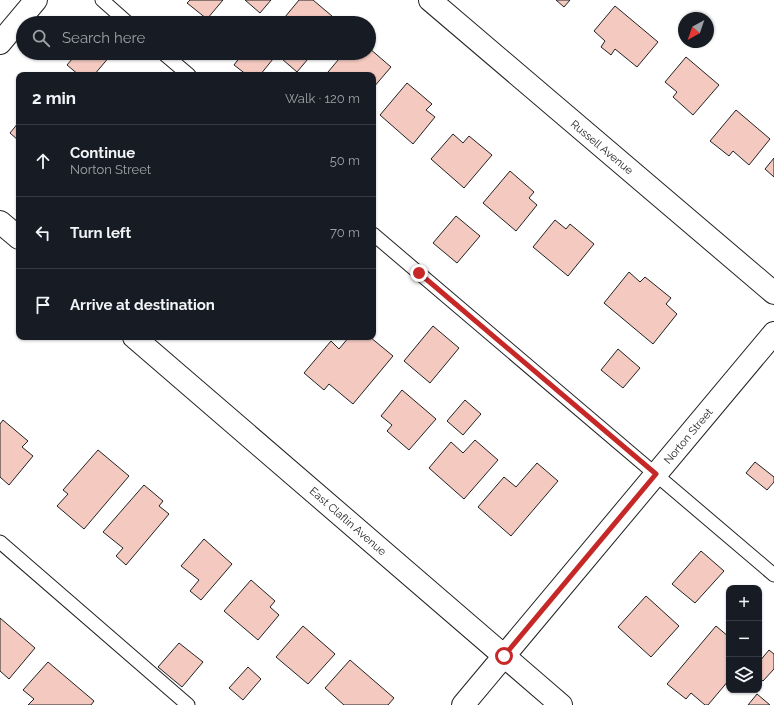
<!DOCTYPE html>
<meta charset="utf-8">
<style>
body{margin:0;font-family:Raleway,sans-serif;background:#242831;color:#f1f3f6}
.controls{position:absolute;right:12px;bottom:12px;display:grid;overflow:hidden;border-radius:8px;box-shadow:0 1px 3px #0004}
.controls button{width:36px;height:36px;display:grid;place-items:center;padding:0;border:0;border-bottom:1px solid #363941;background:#171b24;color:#f1f3f6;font:20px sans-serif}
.compass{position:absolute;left:678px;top:12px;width:36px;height:36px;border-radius:50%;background:#171b24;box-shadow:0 1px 3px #0004;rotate:220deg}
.stop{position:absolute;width:12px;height:12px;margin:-9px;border:3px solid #c62828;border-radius:50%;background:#fff}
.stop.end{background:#c62828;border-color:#fff;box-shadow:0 1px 4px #0008}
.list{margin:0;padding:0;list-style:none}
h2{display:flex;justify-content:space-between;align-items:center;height:52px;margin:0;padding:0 16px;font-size:17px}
h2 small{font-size:13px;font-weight:400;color:#9ea1a6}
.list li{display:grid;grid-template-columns:26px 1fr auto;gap:12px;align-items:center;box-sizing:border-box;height:72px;padding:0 16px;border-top:1px solid #363941}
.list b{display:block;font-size:15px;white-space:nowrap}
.list p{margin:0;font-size:13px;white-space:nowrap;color:#9ea1a6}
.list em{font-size:13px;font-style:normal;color:#9ea1a6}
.icon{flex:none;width:22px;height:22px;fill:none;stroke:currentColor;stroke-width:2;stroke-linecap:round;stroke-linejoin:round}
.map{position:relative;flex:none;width:774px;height:705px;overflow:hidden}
.search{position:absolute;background:#171b24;box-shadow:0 1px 3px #0004;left:16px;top:16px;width:360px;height:44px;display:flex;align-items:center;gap:10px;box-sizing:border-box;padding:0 14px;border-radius:22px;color:#9ea1a6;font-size:15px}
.panel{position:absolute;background:#171b24;box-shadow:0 1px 3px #0004;left:16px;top:72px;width:360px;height:268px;border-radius:8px}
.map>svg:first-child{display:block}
</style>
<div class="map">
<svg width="774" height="705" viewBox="0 0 774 705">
<rect width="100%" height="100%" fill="#fff"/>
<g fill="#f3c9c0" stroke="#222">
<path d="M190,0H223L207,19L187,3Z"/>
<path d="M245,0H271L260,13Z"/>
<path d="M299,0H313L332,16L327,23H280Z"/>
<path d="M556,0H570L564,7Z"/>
<path d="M615,6L658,42L637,67L615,49L611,55L601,47L605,41L594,31Z"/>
<path d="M369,48L391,67L373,88V75H331L328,72L344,53H358L361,55L363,53H369Z"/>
<path d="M77,53H107L110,56L94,75H79L67,65Z"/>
<path d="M243,53H266L273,59L260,75H247L234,65Z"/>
<path d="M287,53H313L297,72L282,59Z"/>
<path d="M686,57L719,85L693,115L673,97L677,92L665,82Z"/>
<path d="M407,83L432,104L426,110L435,117L413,144L380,115Z"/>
<path d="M736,110L770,139L749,165L733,151L729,156L710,141Z"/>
<path d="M19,122V141L10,133Z"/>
<path d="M453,134L463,143L469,136L492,155L464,188L431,159Z"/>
<path d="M774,158V177L765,169Z"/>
<path d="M510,171L534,192L529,198L537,205L516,231L483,203Z"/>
<path d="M456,216L480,236L457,263L433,243Z"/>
<path d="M555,220L566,229L570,224L594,244L568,276L533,247Z"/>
<path d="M629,272L640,282L645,277L671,298L666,304L677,314L653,344L604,303Z"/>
<path d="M433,326L459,348L430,383L404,361Z"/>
<path d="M349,337H370L393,356L353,404L329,384L324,390L304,373L331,341L339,349Z"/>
<path d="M618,349L640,368L623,388L601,370Z"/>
<path d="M402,390L436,419L409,450L387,431L392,425L381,416Z"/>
<path d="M465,400L481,414L463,435L447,421Z"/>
<path d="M3,420L28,441L22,447L33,456L9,485L0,477V424Z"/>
<path d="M475,440L498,460L464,499L429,468L451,442L463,453Z"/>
<path d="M98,450L129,476L84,529L57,506L68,494L63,490Z"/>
<path d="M755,462L774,477V482L767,490L746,473Z"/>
<path d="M537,463L558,481L511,536L478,507L504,477L516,487Z"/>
<path d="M144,485L163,501L159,506L169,514L126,565L116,556L123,548L103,532Z"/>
<path d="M204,539L232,564L201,600L190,591L199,580L181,566Z"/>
<path d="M701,551L724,571L695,603L672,584Z"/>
<path d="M251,580L275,601L270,607L279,615L258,640L224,611Z"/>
<path d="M646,596L679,626L651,657L618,627Z"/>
<path d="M0,618L35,648L9,679L0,671Z"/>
<path d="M303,626L335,654L308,684L276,657Z"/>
<path d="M716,626L729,637V680L708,705H705L691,693L686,699L667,684Z"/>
<path d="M179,643L203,662L182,687L158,667Z"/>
<path d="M769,650L774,654V669L763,681L759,678V662Z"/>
<path d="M350,660L394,698L388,705H344L325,688Z"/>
<path d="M48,662L94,701L91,705H28L34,699L23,690Z"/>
<path d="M248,667L261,679L243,700L229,688Z"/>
<path d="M757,694L770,705H748Z"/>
</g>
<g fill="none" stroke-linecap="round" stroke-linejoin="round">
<g stroke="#222" stroke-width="15">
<g id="service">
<path d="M102,0L128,23"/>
<path d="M163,53L189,75"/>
<path d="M373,234L774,575"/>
<path d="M0,542L188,705"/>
</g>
</g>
<g stroke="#222" stroke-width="24">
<g id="minor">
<path d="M430,0L774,293"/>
<path d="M0,43L36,0"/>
<path d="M0,222L19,238"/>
<path d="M134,337L561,705"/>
<path d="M463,705L774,333"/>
</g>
</g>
<use href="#service" stroke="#fff" stroke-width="13"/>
<use href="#minor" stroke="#fff" stroke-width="22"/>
</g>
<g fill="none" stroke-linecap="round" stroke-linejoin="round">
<path stroke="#c62828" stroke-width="5" d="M419,273L656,474L504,656"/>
</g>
<g text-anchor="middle" stroke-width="3" stroke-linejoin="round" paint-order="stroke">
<g font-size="11" fill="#222" stroke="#fff">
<text transform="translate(602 147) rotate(40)" y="4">Russell Avenue</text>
<text transform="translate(688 436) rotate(-50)" y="4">Norton Street</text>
<text transform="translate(348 521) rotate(41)" y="4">East Claflin Avenue</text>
</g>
</g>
</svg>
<div class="controls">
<button>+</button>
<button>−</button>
<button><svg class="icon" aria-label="layers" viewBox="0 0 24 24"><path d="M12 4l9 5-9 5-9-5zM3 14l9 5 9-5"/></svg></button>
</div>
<svg class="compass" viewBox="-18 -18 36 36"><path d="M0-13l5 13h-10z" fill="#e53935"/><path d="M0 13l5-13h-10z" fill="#9ea1a6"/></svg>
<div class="stop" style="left:504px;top:656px"></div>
<div class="stop end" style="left:419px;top:273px"></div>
<div class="search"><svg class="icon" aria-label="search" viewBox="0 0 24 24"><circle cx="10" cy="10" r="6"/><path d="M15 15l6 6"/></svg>Search here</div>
<section class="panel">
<h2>2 min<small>Walk · 120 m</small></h2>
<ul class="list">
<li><svg class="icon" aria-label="ahead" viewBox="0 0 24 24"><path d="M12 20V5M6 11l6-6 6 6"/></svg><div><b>Continue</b><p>Norton Street</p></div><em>50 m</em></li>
<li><svg class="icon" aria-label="left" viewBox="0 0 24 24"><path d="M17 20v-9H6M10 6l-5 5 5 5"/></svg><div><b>Turn left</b></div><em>70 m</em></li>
<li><svg class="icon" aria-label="arrive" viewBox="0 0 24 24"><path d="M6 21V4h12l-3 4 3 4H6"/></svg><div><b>Arrive at destination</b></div></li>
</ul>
</section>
</div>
